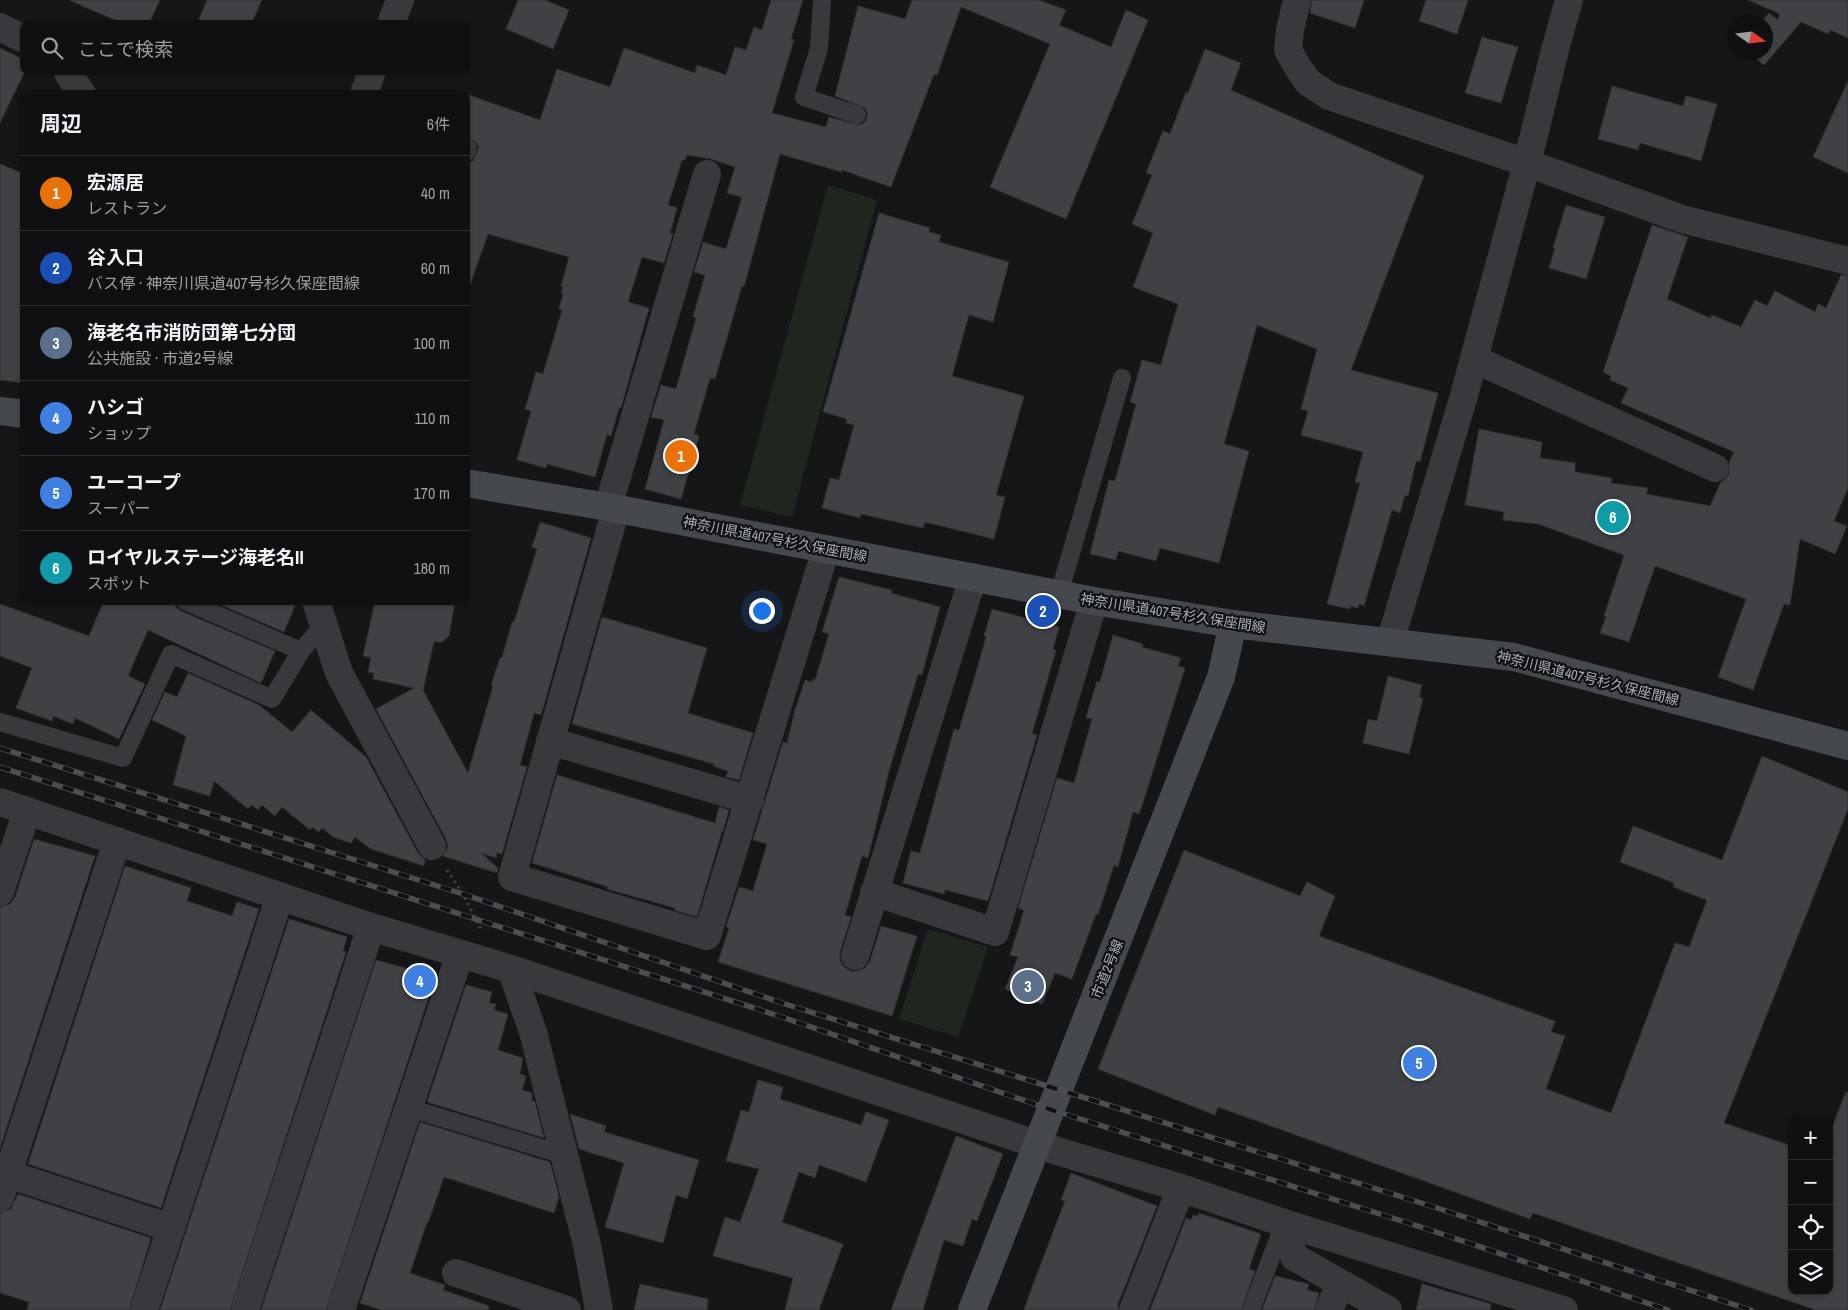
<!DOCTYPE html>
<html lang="ja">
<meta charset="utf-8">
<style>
body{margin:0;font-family:"Archivo Narrow","Noto Sans JP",sans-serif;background:#19191b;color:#f1f3f6}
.controls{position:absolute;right:15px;bottom:15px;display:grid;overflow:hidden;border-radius:10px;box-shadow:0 1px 4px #0004}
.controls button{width:45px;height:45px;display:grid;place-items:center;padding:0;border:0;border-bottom:1px solid #303032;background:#101012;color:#f1f3f6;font:25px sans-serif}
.compass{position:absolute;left:1728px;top:15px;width:45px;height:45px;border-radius:50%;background:#101012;box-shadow:0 1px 4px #0004;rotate:104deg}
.you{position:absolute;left:761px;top:610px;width:18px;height:18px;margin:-12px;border:4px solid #fff;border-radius:50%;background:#1a73e8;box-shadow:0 0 0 8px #1a73e833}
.badge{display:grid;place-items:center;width:32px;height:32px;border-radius:50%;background:#db2777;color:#fff;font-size:16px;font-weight:700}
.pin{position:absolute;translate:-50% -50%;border:2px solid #fff;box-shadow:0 1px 5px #0006}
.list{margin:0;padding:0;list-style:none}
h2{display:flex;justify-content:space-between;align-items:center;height:65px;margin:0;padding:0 20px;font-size:21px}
h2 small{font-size:16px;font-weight:400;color:#9c9d9f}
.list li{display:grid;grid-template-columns:32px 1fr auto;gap:15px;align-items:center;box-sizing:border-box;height:75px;padding:0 20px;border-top:1px solid #303032}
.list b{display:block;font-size:19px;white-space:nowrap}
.list p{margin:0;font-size:16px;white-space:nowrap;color:#9c9d9f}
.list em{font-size:16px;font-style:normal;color:#9c9d9f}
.icon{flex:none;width:28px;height:28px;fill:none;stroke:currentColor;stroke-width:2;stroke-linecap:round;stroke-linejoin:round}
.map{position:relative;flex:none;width:1848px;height:1310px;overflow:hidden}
.search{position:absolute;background:#101012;box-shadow:0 1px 4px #0004;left:20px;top:20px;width:450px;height:55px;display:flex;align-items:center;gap:12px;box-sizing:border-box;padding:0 18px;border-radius:10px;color:#9c9d9f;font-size:19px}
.panel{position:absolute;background:#101012;box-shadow:0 1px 4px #0004;left:20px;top:90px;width:450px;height:515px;border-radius:10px}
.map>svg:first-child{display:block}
</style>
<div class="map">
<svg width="1848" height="1310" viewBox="0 0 1848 1310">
<rect width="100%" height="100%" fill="#161618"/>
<g fill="#1e261e">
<path d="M828,185L877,200L792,517L740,505Z"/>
<path d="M928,929L988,947L958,1037L899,1019Z"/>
</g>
<g fill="#404145" stroke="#303134">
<path d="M69,0H160L149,24H124Z"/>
<path d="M207,0H262L251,24H197Z"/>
<path d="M518,0H545L569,10L553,49L506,29Z"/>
<path d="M771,0H803L791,39L794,40L772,113L826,127L829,117L859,125L864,123L867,118V112L865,108L835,96L858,6L905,19L912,0H1039L1066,10L1059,25L1111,47L1126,10L1148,20L1066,219L990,187L1050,44L961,7L937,75L934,74L891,187L842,170V172L780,154L744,287L742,286L715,379L710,378L694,434L699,436L681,499L645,489L664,420L651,417L661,385L676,389L696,318L693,317L705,275L694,272L703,242L726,249L742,197L727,193L735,167L711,159L687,155L685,160H682L668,205L677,208L670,233L673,234L664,263L642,257L628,302L649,308L621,408H619L611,436L607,434L595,477L547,464L546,468L517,460L531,411L525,409L536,372L543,374L562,310L559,309L563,294L561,293L563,287L561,286L569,257L488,234L470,285L466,284V163L473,161L479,147L476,142L466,137V94L540,120L557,69L610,87L624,48L695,73L697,65L726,75L735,47L746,50L754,27L762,30Z"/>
<path d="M1312,0H1364L1355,28L1310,13Z"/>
<path d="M1426,0H1468L1457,34L1419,21Z"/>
<path d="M1748,0H1848V38L1830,30L1828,34L1801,22L1764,65L1749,52H1766V22H1761L1769,13L1778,20L1780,14Z"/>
<path d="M1482,37L1518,47L1501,103L1465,93Z"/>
<path d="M0,48L24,60V73L0,123Z"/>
<path d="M1205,49L1241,63L1231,90L1424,176L1351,370L1438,393L1420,462L1416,461L1408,496L1405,495L1400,513L1392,510L1364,606L1359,604L1358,608L1351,606L1350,609L1327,604L1360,483L1355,482L1363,452L1301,435L1308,411L1301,409L1317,349L1257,325L1224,444L1249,451L1219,563L1160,548L1156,561L1118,551L1116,560L1090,554L1109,480L1115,481L1136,404L1130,402L1142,360L1161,365L1178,304L1133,287L1153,233L1132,224L1152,175L1146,173L1163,131L1170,134L1186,92L1188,93Z"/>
<path d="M1848,81V173L1813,157Z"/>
<path d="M1612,86L1683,106L1686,96L1717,104L1701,161L1640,143L1638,150L1598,139Z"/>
<path d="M0,164L24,174V383L0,380Z"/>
<path d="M1566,205L1605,217L1586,279L1549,268L1555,248H1553Z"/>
<path d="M879,213L930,228L929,232L941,235L939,242L1009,262L993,322L969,315L952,376L1024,396L996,495L1005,497L994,539L925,522L923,528L861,514L860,518L822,508L830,478L839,480L854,425L846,423L847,419L823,412Z"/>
<path d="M1652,225L1688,237L1667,299L1710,318L1712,315L1741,327L1755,300L1767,306L1775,291L1815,312L1818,304L1826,308L1841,275L1848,276V488L1834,521L1847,526L1835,554L1800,539L1790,605L1784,604L1753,690L1718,677L1746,599L1655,566L1629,642L1600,633L1606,617L1604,616L1624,555L1538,524L1503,520L1504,512L1465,505L1479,429L1542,442L1540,458L1575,463V472L1612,478L1611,483L1648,488L1646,494L1710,506L1721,482L1724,480L1729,474V463L1734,452L1621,403L1628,388L1610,380L1611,376L1603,372Z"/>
<path d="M540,522L591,538L541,715L534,713L520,765L527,767L502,854L497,853L496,858L481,853L498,868L497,873L443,856L448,847L446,839L376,709L414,688L373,679L374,673L368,672L371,658L363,656L375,601H455L449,636L442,642H434L423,690L468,773L493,686L491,685L500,658H502L512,622H514L537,549L532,547Z"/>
<path d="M839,577L892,590L891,593L940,607L922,675L918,674L889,771L868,858L862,856L845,915L851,917L840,952V960L843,966L850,971H858L865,968L870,961L881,926L917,936L892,1016L718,962L729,928L726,927L739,887L753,891L767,844L753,840L783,742L787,743L795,710L805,680L812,682L813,679L815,680L829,634L822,632Z"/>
<path d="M104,601H175L176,607L181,611L275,651L261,683L148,630L128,676L145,684L119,739L75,718L73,724L53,716L52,721L16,708L32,668L0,656V604L89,636Z"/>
<path d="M212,601H297L284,632Z"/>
<path d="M992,609L1059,627L1053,649L1056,650L1032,734L1037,735L988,901L945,890L944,894L903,883L911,851L920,853L954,729L959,730L977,669L986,637L984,636Z"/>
<path d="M602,617L707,648L688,713L753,733L739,780L726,777L728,771L713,766L714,764L572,724Z"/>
<path d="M1113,635L1143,644L1142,647L1181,658L1178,666L1185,668L1142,806L1139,814L1133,812L1118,867L1114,865L1098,915L1096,914L1072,979L1055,973L1042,1004L1005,989L1018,957L1010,955L1024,910L1018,908L1057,778L1074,783L1092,719L1086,718L1097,681L1100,682Z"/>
<path d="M188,673L259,705L292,732L311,710L366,757L418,853L425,860L424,866L371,849L355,837L351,843L333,837L322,828L319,832L312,827L310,830L282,807L275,816L262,805L258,810L252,805L248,809L214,781L210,796L173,785L186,736L152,720L165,692L177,697Z"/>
<path d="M1388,676L1422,685L1419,697L1423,698L1409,754L1363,743L1368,719L1377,721Z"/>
<path d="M1762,756L1848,792V809L1724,1123L1792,1146V1291H1829V1135L1846,1092H1848V1310H1816L1533,1213L1530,1219L1218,1107L1215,1115L1098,1069L1184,850L1300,896L1307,882L1335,896L1319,936L1555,1021L1551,1032L1565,1036L1546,1089L1611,1113L1675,943L1689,947L1707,900L1673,887L1674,883L1620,862L1633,826L1722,860Z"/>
<path d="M557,775L715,823L719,807L729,810L723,831H722L697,917L674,910L675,908L607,889L608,887L583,879L532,863Z"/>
<path d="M34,839L95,856L0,1148V907L10,904L15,897Z"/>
<path d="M125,866L191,888L187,901L232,916L237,902L259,909L161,1208L28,1164Z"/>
<path d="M289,919L347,937L343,951L346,952L230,1310H160Z"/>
<path d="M376,960L409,969L411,964L437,972L326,1310H261Z"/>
<path d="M466,985L492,992L489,1003L496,1004L494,1010L508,1014L498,1050L523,1058L520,1074L526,1076L522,1090L532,1093V1101L535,1102L544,1138L427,1102Z"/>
<path d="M758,1080L783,1087L780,1099L861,1125L866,1112L889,1120L866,1182L819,1165L815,1178L799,1172L782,1222L843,1244L819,1310H785L793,1278L713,1256L725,1217L740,1222L759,1169L726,1161L741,1110L749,1112Z"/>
<path d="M570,1114L606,1126L604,1132L699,1160L687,1199L676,1195L663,1243L605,1227L624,1163L579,1149Z"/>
<path d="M420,1122L550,1162L559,1197L554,1213L444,1177L428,1223L427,1222L410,1273L445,1285L443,1290L489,1306L488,1310H382L360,1303Z"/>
<path d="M956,1136L1003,1154L977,1221L972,1219L963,1246L944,1240L923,1310H891Z"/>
<path d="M1071,1173L1157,1206L1118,1304V1310H1024L1032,1287L1065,1201L1061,1200Z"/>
<path d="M18,1194L151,1238L129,1310H27L29,1302L0,1293V1213L11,1209Z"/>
<path d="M1199,1213L1261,1234L1249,1269L1255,1271L1241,1310H1150L1186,1218L1191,1220L1193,1215L1198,1216Z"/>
<path d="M1275,1276L1309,1284L1307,1290L1319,1293L1314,1310H1262Z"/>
<path d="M640,1284L708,1299L707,1310H634Z"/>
<path d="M1422,1284L1491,1304L1490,1310H1416Z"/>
</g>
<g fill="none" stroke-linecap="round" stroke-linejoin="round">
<path stroke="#3d4044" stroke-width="3" stroke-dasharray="2.5 4" stroke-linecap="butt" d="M447,870L463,894L481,929"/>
<g stroke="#37393d" stroke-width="18">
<path d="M822,0L819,48L804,97L857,115"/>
<path d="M466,147L468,148L466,153"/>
<path d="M1059,594L1122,378"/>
<path d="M185,601L301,651"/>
<path d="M0,722L123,758L171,654L272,699L301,651L323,626"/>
<path d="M409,1108L564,1155"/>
<path d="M1251,1310L1284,1224"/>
</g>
<g stroke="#37393d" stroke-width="28">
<path d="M1297,0L1290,30L1288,50L1297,66L1308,82L1329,96L1527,163L1682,219L1848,261"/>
<path d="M391,24L400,0"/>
<path d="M0,27L24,39"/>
<path d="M67,71L82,94"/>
<path d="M364,94L372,71"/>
<path d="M1474,359L1715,468"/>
<path d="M608,507L707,174"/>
<path d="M616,509L512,877L707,936L826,549"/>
<path d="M316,601L339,673L432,846"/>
<path d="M1390,642L1463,399L1527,163L1556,46L1569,0"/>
<path d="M550,741L750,800"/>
<path d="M0,802L371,927L511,969L1057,1151L1181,1188L1284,1223L1564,1310"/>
<path d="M0,892L27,811"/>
<path d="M874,892L995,932L1094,601"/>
<path d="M855,956L973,577"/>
<path d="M511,969L533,1032L587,1245L599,1310"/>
<path d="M8,1174L171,1228"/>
<path d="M0,1198L117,841"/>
<path d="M1284,1223L1294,1257L1388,1310"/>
<path d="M456,1273L567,1310"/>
<path d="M144,1310L280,896"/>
<path d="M245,1310L371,927"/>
<path d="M341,1310L460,954"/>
<path d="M1133,1310L1181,1188"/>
<path d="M1329,1310L1340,1284"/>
</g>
<g stroke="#45484d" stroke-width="28">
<path d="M0,411L24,414"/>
<path d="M466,483L608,507L1094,601L1233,624L1514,657L1848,746"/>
<path d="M972,1310L1221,677L1233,624"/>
</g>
<g stroke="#4a4d52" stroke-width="5.5">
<g id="rail">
<path d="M0,748L463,894L785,1004L1434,1207L1751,1310"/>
<path d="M0,767L779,1016L1052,1110L1427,1229L1668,1310"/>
</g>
</g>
<use href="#rail" stroke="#111113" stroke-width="4" stroke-dasharray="11" stroke-linecap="butt"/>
</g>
<g text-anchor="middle" stroke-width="4.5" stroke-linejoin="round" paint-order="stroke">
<g font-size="14" fill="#a7b0b9" stroke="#111113">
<text transform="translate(775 539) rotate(11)" y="5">神奈川県道407号杉久保座間線</text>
<text transform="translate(1173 613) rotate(9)" y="5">神奈川県道407号杉久保座間線</text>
<text transform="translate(1588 678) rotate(14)" y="5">神奈川県道407号杉久保座間線</text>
<text transform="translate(1107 969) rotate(-68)" y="5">市道2号線</text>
</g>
</g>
</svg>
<div class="controls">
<button>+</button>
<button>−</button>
<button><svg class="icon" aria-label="locate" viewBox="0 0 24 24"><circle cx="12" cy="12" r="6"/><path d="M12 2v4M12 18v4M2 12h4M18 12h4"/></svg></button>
<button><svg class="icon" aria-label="layers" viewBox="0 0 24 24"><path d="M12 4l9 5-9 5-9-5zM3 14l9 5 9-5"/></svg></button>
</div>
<svg class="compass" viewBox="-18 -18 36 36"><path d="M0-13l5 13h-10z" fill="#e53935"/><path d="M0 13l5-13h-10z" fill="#9c9d9f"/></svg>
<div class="you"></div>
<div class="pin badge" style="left:681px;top:456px;background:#e8710a">1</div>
<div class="pin badge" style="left:1043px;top:611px;background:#1a4fb4">2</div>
<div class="pin badge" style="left:1028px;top:986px;background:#5c6f8a">3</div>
<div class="pin badge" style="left:420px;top:981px;background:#3f7fe0">4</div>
<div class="pin badge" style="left:1419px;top:1063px;background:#3f7fe0">5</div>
<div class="pin badge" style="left:1613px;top:517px;background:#0f9aa8">6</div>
<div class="search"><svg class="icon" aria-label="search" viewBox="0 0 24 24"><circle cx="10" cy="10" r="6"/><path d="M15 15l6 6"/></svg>ここで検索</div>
<section class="panel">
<h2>周辺<small>6件</small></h2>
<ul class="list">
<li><span class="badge" style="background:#e8710a">1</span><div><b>宏源居</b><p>レストラン</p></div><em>40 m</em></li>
<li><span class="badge" style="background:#1a4fb4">2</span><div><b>谷入口</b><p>バス停 · 神奈川県道407号杉久保座間線</p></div><em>60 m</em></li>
<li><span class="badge" style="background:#5c6f8a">3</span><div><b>海老名市消防団第七分団</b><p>公共施設 · 市道2号線</p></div><em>100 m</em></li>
<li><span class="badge" style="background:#3f7fe0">4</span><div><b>ハシゴ</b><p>ショップ</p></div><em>110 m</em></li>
<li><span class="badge" style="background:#3f7fe0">5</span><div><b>ユーコープ</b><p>スーパー</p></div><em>170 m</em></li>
<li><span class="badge" style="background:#0f9aa8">6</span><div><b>ロイヤルステージ海老名II</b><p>スポット</p></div><em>180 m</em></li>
</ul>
</section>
</div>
